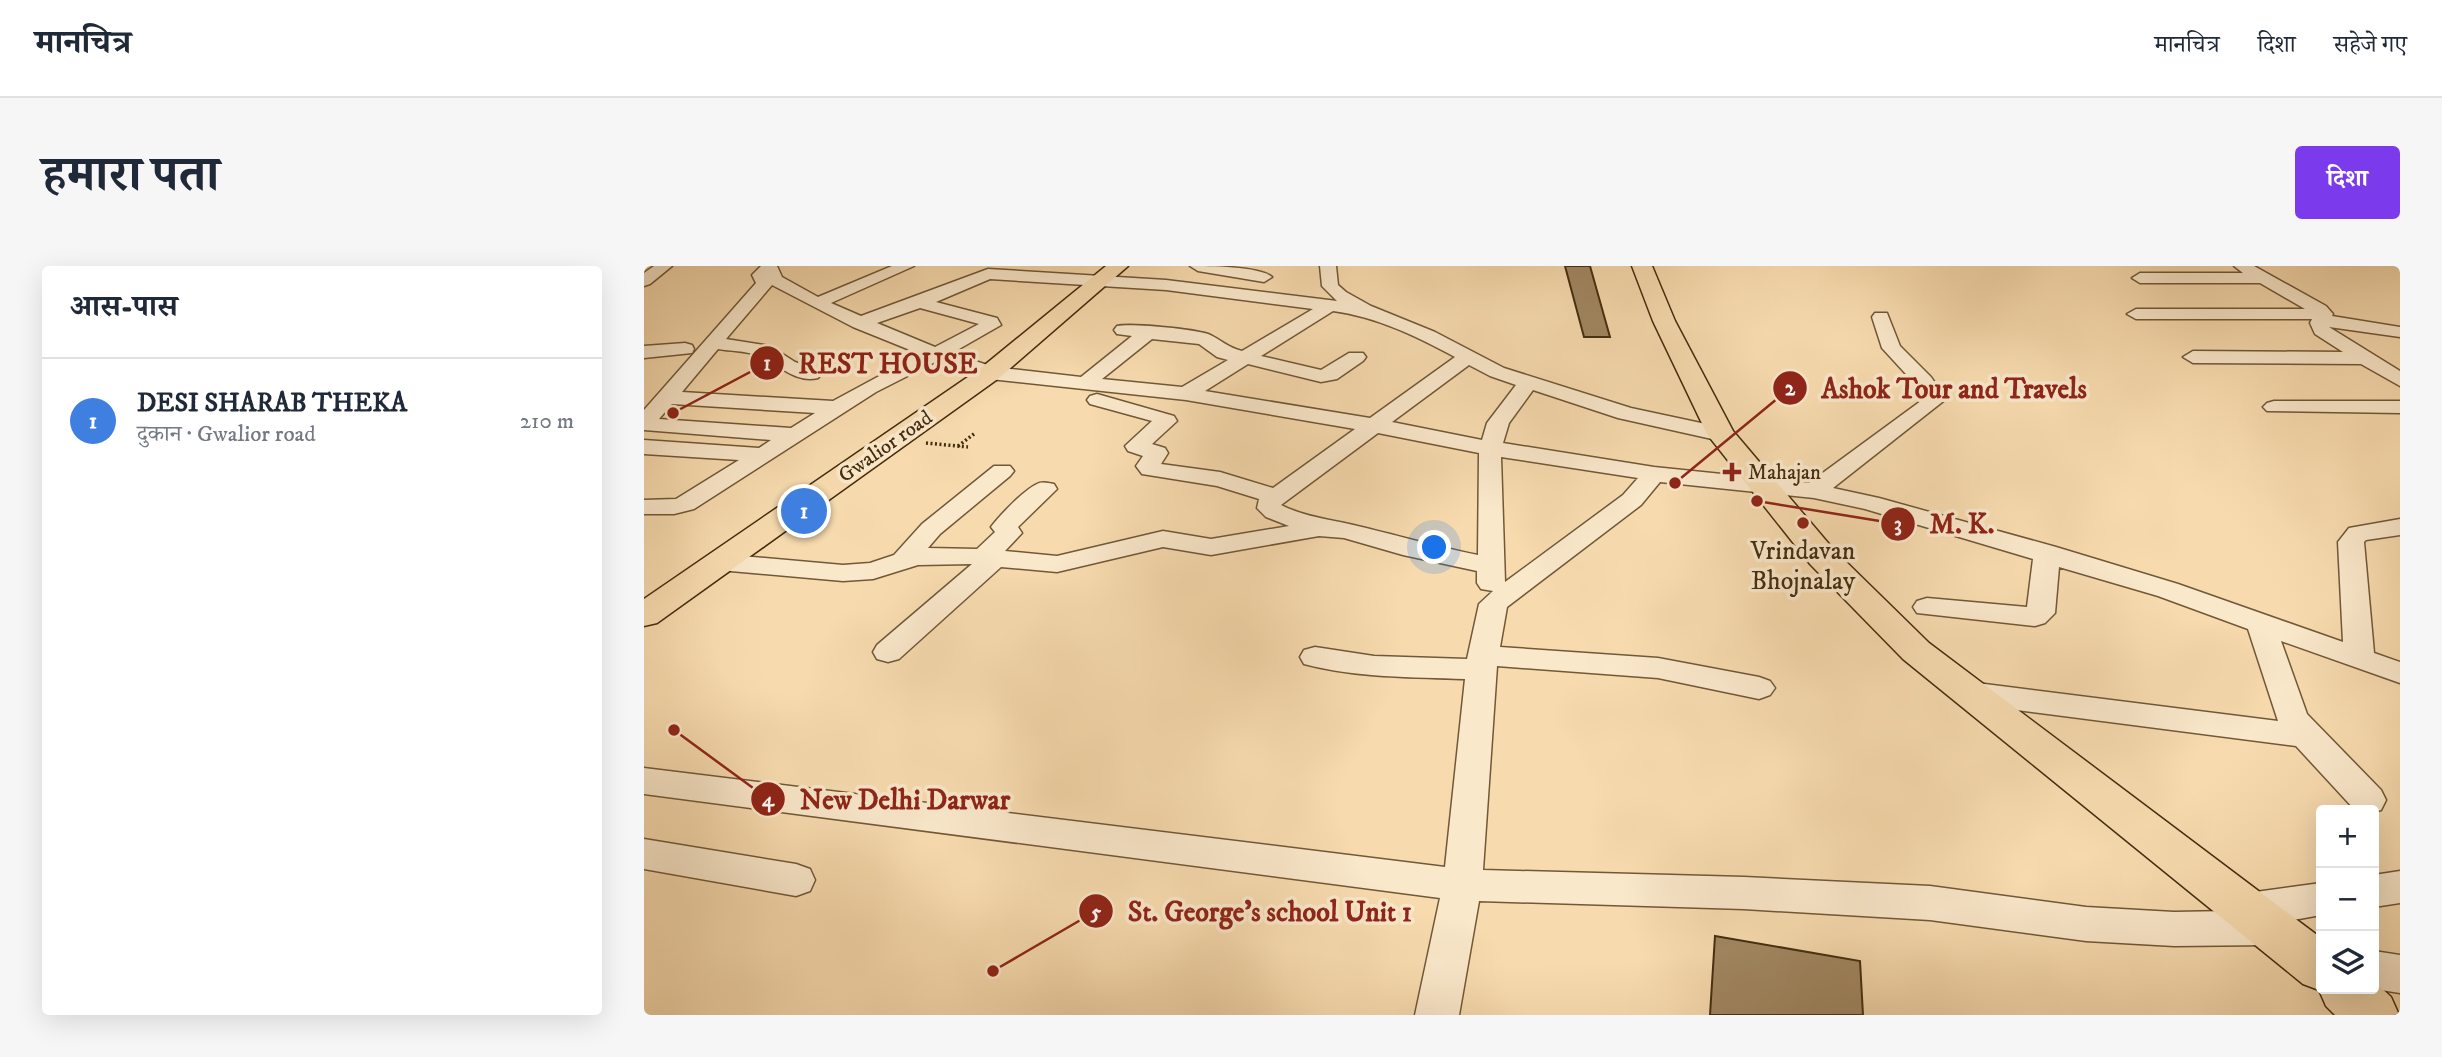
<!DOCTYPE html>
<html lang="hi">
<meta charset="utf-8">
<style>
body{margin:0;font-family:"IM FELL DW Pica","Noto Serif Devanagari",serif;background:#f6f6f7;color:#1f2937}
.controls{position:absolute;right:21px;bottom:21px;display:grid;overflow:hidden;border-radius:7px;box-shadow:0 7px 28px #0002}
.controls button{width:63px;height:63px;display:grid;place-items:center;padding:0;border:0;border-bottom:2px solid #e0e1e3;background:#fff;color:#1f2937;font:35px sans-serif}
.you{position:absolute;left:791px;top:282px;width:24px;height:24px;margin:-18px;border:5px solid #fff;border-radius:50%;background:#1a73e8;box-shadow:0 0 0 10px #1a73e833}
.badge{display:grid;place-items:center;width:46px;height:46px;border-radius:50%;background:#7c3aed;color:#fff;font-size:23px;font-weight:700}
.pin{position:absolute;translate:-50% -50%;border:4px solid #fff;box-shadow:0 2px 7px #0006}
.list{margin:0;padding:0;list-style:none}
h2{display:flex;justify-content:space-between;align-items:center;height:91px;margin:0;padding:0 28px;font-size:30px}
h2 small{font-size:23px;font-weight:400;color:#747a83}
.list li{display:grid;grid-template-columns:46px 1fr auto;gap:21px;align-items:center;box-sizing:border-box;height:126px;padding:0 28px;border-top:2px solid #e0e1e3}
.list b{display:block;font-size:26px;white-space:nowrap}
.list p{margin:0;font-size:23px;white-space:nowrap;color:#747a83}
.list em{font-size:23px;font-style:normal;color:#747a83}
.icon{flex:none;width:38px;height:38px;fill:none;stroke:currentColor;stroke-width:2;stroke-linecap:round;stroke-linejoin:round}
.map{position:relative;flex:none;width:1756px;height:749px;overflow:hidden;border-radius:7px}
header{display:flex;align-items:center;gap:42px;box-sizing:border-box;height:98px;padding:0 35px;background:#fff;border-bottom:2px solid #e0e1e3}
header strong{font-size:33px}
nav{display:flex;gap:38px;margin-inline-start:auto;font-size:24px}
.intro{display:flex;align-items:center;justify-content:space-between;box-sizing:border-box;height:168px;padding:0 42px}
h1{margin:0;font-size:49px}
.button{padding:18px 32px;border-radius:7px;background:#7c3aed;color:#fff;font-size:24px;font-weight:700}
main{display:flex;gap:42px;padding:0 42px}
aside{flex:1;background:#fff;border-radius:7px;box-shadow:0 7px 28px #0002}
.map>svg:first-child{display:block}
</style>
<header>
<strong>मानचित्र</strong>
<nav><a>मानचित्र</a><a>दिशा</a><a>सहेजे गए</a></nav>
</header>
<div class="intro"><h1>हमारा पता</h1><a class="button">दिशा</a></div>
<main>
<aside>
<h2>आस-पास<small></small></h2>
<ul class="list">
<li><span class="badge" style="background:#3f7fe0">1</span><div><b>DESI SHARAB THEKA</b><p>दुकान · Gwalior road</p></div><em>210 m</em></li>
</ul>
</aside>
<div class="map">
<svg width="1756" height="749" viewBox="0 0 1756 749">
<rect width="100%" height="100%" fill="#f7dbaf"/>
<filter id="stains"><feTurbulence type="fractalNoise" baseFrequency=".00286" numOctaves="4"/><feColorMatrix values="0 0 0 0 .2 0 0 0 0 .09 0 0 0 0 .02 0 0 0 .5 -.17"/></filter>
<radialGradient id="worn" r=".72"><stop offset=".6" stop-color="#630" stop-opacity="0"/><stop offset="1" stop-color="#630" stop-opacity=".3"/></radialGradient>
<g fill="#a18762" stroke="#442d0f" stroke-width="2">
<path d="M921,0H946L966,71H940Z"/>
<path d="M1071,670L1216,695L1219,749H1066Z"/>
</g>
<g fill="none" stroke-linecap="round" stroke-linejoin="round">
<g stroke="#715837" stroke-width="3">
<g id="minor">
<path d="M10,0H28L6,18L0,20V7Z"/>
<path d="M117,0H133L138,11L174,31L248,0H270L187,37L217,50L344,3L522,14L693,35L678,20L676,0H692L694,19L702,26L727,40L791,66L860,102L987,142L1085,163L1088,168L1085,173L1077,175L974,152L889,124L865,157L859,177L1010,201L1165,217L1281,132L1272,119L1238,82L1228,51L1231,47H1243L1256,80L1287,111L1302,133L1189,222L1235,232L1412,281L1534,318L1699,376L1694,276L1705,262L1756,253V269L1722,274L1720,276L1730,387L1756,396V417L1637,375L1663,448L1737,524L1742,534L1737,544L1730,546L1711,544L1652,480L1325,438L1314,435L1309,427L1314,419L1325,416L1634,455L1604,363L1514,330L1415,301L1411,347L1401,357L1391,360L1273,347L1269,341L1273,335L1283,332L1383,341L1389,293L1221,243L1170,232L1016,216L997,239L863,341L856,381L1014,392L1115,411L1126,415L1131,422L1126,429L1115,433L1014,412L853,400L839,604L1100,611L1286,620L1442,641L1530,646L1585,645L1590,632L1604,627L1677,617V649L1644,655L1647,662L1641,674L1627,679L1530,680L1442,675L1286,654L1100,643L835,635L815,749H771L796,632L0,528V502L801,601L821,413C767,411 713,412 660,398L656,391L660,384L671,381L730,390L823,393L835,338L849,325L837,323L833,317V305L759,289L700,272L675,270L567,289L519,281L413,306L357,301L255,393L244,396L233,393L229,386L233,379L328,298L274,299L229,313L199,315L75,304L66,302L62,296L66,290L75,288L199,299L226,297L250,289L278,258L350,200H366L370,205L366,210L296,268L284,282L333,283L351,266L347,261C356,249 380,224 393,218C398,215 404,217 410,218L413,223L374,261L378,267L361,285L413,290L519,265L567,273L645,260L622,251L613,242L615,233L573,220L498,208L492,200L499,190L484,185L481,180L508,155L446,138L443,134L446,130L453,128L530,150L533,155L508,178L521,182L524,187L517,198L576,206L629,222L711,163L542,134L346,113L293,95L232,126L50,243L30,248H0V234L32,233L95,194L0,188V174L115,182L127,174L0,164V144L112,17L108,9ZM346,13L522,24L669,43L598,85C584,82 576,73 564,68C549,63 487,57 473,60L470,64L473,68L488,70L437,111L349,101L308,87L357,59L353,52L292,36ZM128,19L209,61L276,88L189,135L38,126L74,83C86,85 101,85 113,89C133,96 150,118 174,112L177,108L174,104L151,96L126,80L82,73ZM276,42L335,58L291,81L233,57ZM689,45C733,51 772,70 811,91L726,152L561,125L604,98L677,116L693,113L719,95L722,91L719,87H705L677,104L617,90ZM508,73L555,78L573,91L584,94L538,121L458,113ZM825,99L846,110L872,119L843,157L838,174L748,156ZM28,138L171,147L147,162L15,153ZM734,167L835,187L834,289C790,280 748,268 705,258C682,253 659,250 637,239ZM857,191L994,212L979,229L861,316Z"/>
<path d="M546,0C565,0 615,0 628,11L620,16L554,5Z"/>
<path d="M1590,0H1610L1682,40L1689,48L1688,50L1756,61V71L1685,61L1756,105V120L1717,98L1549,97L1539,91L1549,85L1699,86L1671,68L1666,57L1668,53H1492L1483,48L1492,43H1661L1616,17H1496L1488,12L1496,7H1599Z"/>
<path d="M41,77L48,79L50,83L48,87L0,92V80Z"/>
<path d="M1630,135H1756V147L1623,145L1619,141L1623,137Z"/>
<path d="M0,573L152,598L166,603L171,614L166,625L152,630L0,603Z"/>
<path d="M1756,605V637L1730,641V609Z"/>
<path d="M1730,685L1756,689V727L1730,723Z"/>
</g>
</g>
<g stroke="#442d0f" stroke-width="3">
<g id="major">
<path d="M462,0H484L355,112L13,357L0,360V333L337,102Z"/>
<path d="M988,0H1008L1031,55L1089,165L1190,284L1285,377L1677,672V723H1730V715L1747,731L1755,749H1691L1682,740L1675,724L1659,718L1259,393L1166,298L1063,168L1009,55Z"/>
</g>
</g>
<g stroke="#442d0f" stroke-width="3.5" stroke-dasharray="2 2.5" stroke-linecap="butt">
<path d="M282,177L324,181"/>
<path d="M314,180L330,168"/>
</g>
<use href="#minor" fill="#fae8cb" fill-rule="evenodd"/>
<use href="#major" fill="#f7dbaf" fill-rule="evenodd"/>
</g>
<g fill="#8f2418" stroke="#fae8cb" stroke-width="2.5">
<path d="M1084.5 195.5h7v7h7v7h-7v7h-7v-7h-7v-7h7z"/>
<circle cx="1159" cy="257" r="7"/>
</g>
<g text-anchor="middle" stroke-width="7" stroke-linejoin="round" paint-order="stroke">
<g font-size="21" fill="#442d0f" stroke="#fae8cb">
<text transform="translate(241 180) rotate(-35)" y="7">Gwalior road</text>
</g>
<g font-size="21" fill="#442d0f" stroke="#fae8cb" text-anchor="start">
<text x="1104" y="213">Mahajan</text>
</g>
<g font-size="26" fill="#442d0f" stroke="#fae8cb">
<text x="1159" y="293">Vrindavan<tspan x="1159" dy="30">Bhojnalay</tspan></text>
</g>
</g>
<path fill="none" stroke="#8f2418" stroke-width="2.5" d="M29 147L123 97M1031 217L1146 122M1113 235L1254 258M30 464L124 533M349 705L452 645"/>
<g fill="#8f2418" stroke="#fae8cb" stroke-width="2.5">
<circle cx="29" cy="147" r="7"/>
<circle cx="1031" cy="217" r="7"/>
<circle cx="1113" cy="235" r="7"/>
<circle cx="30" cy="464" r="7"/>
<circle cx="349" cy="705" r="7"/>
<circle cx="123" cy="97" r="18"/>
<circle cx="1146" cy="122" r="18"/>
<circle cx="1254" cy="258" r="18"/>
<circle cx="124" cy="533" r="18"/>
<circle cx="452" cy="645" r="18"/>
</g>
<g font-size="21" text-anchor="middle" font-weight="bold" fill="#fff">
<text x="123" y="104">1</text>
<text x="1146" y="129">2</text>
<text x="1254" y="265">3</text>
<text x="124" y="540">4</text>
<text x="452" y="653">5</text>
</g>
<g font-size="28" text-anchor="middle" font-weight="bold" fill="#8f2418" stroke="#fae8cb" stroke-width="7" stroke-linejoin="round" paint-order="stroke">
<text x="244" y="107">REST HOUSE</text>
<text x="1310" y="132">Ashok Tour and Travels</text>
<text x="1318" y="267">M. K.</text>
<text x="261" y="543">New Delhi Darwar</text>
<text x="626" y="655">St. George's school Unit 1</text>
</g>
<rect width="100%" height="100%" filter="url(#stains)"/>
<rect width="100%" height="100%" fill="url(#worn)"/>
</svg>
<div class="controls">
<button>+</button>
<button>−</button>
<button><svg class="icon" aria-label="layers" viewBox="0 0 24 24"><path d="M12 4l9 5-9 5-9-5zM3 14l9 5 9-5"/></svg></button>
</div>
<div class="you"></div>
<div class="pin badge" style="left:160px;top:245px;background:#3f7fe0">1</div>
</div>
</main>
